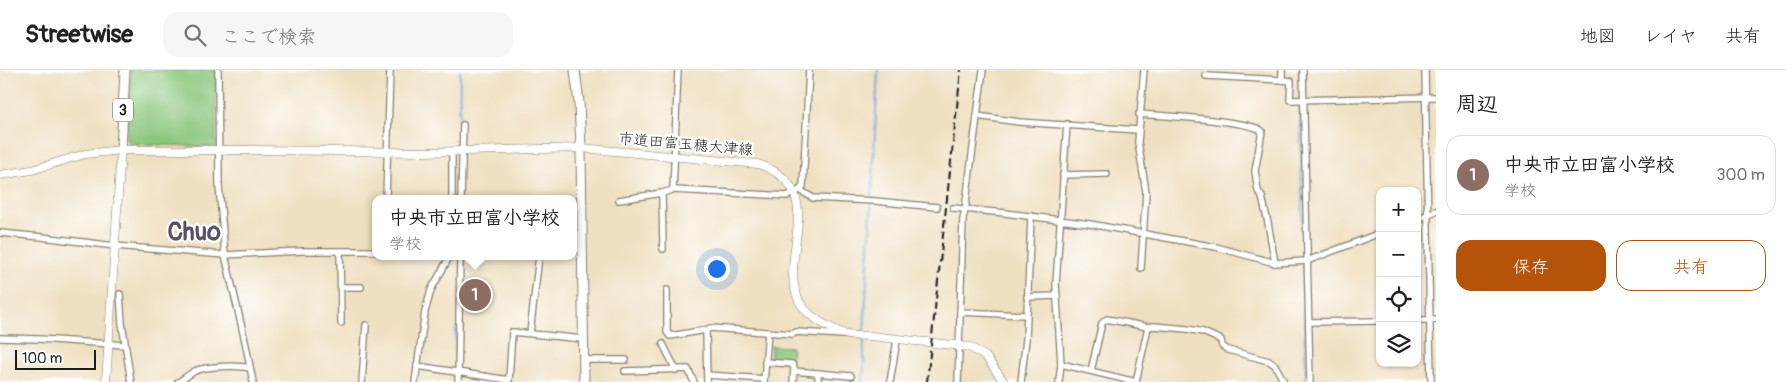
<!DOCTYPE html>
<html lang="ja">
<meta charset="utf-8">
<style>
body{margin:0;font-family:Pangolin,"Klee One",sans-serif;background:#f6f6f6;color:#202124}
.controls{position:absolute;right:15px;bottom:15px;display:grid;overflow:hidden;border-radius:10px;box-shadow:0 1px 4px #0004}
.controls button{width:45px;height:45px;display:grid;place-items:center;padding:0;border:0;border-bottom:1px solid #e0e0e0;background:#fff;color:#202124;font:25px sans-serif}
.scale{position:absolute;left:15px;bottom:12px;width:81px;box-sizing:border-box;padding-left:5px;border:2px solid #1c1c1c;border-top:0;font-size:14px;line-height:18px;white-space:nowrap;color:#1c1c1c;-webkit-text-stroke:4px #fff;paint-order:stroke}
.you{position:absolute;left:716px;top:198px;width:18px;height:18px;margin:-12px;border:4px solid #fff;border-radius:50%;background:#1a73e8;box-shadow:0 0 0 8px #1a73e833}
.badge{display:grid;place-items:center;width:32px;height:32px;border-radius:50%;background:#b45309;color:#fff;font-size:16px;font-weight:700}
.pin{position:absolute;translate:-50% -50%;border:2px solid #fff;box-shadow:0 1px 5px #0006}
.popup{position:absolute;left:372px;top:125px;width:205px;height:65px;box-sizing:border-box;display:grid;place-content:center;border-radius:10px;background:#fff;filter:drop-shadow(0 1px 4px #0005);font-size:16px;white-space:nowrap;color:#757577}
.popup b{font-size:19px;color:#202124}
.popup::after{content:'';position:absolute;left:50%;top:100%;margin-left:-10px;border:10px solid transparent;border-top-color:#fff}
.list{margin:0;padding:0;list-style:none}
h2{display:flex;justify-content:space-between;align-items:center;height:65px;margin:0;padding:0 20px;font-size:21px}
h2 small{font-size:16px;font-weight:400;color:#757577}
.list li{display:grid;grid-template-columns:32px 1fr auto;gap:15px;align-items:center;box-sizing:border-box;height:80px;margin:0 10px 10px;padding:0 10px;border:1px solid #e0e0e0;border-radius:15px}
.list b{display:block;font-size:19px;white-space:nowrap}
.list p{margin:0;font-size:16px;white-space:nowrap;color:#757577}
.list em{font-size:16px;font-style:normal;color:#757577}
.actions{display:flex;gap:10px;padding:15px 20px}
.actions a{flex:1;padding:11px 0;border:1px solid #b45309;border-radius:15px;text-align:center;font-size:18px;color:#b45309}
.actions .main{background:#b45309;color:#fff}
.icon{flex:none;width:28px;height:28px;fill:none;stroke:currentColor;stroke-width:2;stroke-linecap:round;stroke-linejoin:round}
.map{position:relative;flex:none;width:1436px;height:312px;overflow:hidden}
header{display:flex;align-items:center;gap:30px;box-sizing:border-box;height:70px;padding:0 25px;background:#fff;border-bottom:1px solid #e0e0e0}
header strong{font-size:24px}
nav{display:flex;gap:28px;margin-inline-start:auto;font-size:18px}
.search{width:350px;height:45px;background:#f6f6f6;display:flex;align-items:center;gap:12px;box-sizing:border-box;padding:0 18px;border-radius:15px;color:#757577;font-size:19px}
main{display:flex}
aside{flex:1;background:#fff}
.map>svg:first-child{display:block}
</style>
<header>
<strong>Streetwise</strong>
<div class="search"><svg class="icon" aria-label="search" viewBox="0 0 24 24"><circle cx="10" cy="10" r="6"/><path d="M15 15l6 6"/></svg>ここで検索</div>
<nav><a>地図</a><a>レイヤ</a><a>共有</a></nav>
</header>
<main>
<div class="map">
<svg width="1436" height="312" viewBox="0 0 1436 312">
<rect width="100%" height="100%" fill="#fff"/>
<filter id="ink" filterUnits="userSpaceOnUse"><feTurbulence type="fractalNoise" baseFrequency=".02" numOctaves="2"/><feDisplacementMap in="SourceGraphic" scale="10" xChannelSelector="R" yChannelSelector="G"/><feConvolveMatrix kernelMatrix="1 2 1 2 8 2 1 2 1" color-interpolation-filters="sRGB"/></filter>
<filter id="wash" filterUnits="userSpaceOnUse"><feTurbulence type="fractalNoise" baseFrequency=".0096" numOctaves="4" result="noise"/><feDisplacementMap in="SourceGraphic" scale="20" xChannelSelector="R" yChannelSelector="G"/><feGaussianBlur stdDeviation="1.12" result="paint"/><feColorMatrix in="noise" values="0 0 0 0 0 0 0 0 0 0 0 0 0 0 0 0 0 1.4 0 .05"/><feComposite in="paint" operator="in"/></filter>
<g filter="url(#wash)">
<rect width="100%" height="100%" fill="#efe0c1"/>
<g fill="#8ac67b" stroke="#53714c">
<path d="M131,0H216V77L131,74L126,70Z"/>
<path d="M771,276L792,277L791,292L770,290Z"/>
</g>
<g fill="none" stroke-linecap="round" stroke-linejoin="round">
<g stroke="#67a4d8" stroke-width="2">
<path d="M1299,0L1300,28"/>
<path d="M1300,33L1306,312"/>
<path d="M459,78L460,0"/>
<path d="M458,123L459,82"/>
<path d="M864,262L872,126L878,0"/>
<path d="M455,312L456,259"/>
<path d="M862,312C866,298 863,282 864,267"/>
</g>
</g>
</g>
<g filter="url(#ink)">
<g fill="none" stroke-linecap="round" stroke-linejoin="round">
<g stroke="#867e6e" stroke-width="8">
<g id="minor">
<path d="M218,0L219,116L225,185L245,271L253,312"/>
<path d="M678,0L673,120L787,126L800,120L803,116L809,0"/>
<path d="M1303,0L1310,312"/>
<path d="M1425,0L1431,312"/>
<path d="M1206,6L1282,10V0"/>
<path d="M1282,10L1291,11L1290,30L1436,27"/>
<path d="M1139,44C1160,46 1249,50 1262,61L1255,101L1258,121L1262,127L1268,153L1275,193"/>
<path d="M977,46L1019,52L1138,60"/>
<path d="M452,82V129"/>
<path d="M1063,105L1107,104"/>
<path d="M800,120L813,128L875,131L937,137"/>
<path d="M386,129L390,0"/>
<path d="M461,129L463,55"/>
<path d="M619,130L662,123"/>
<path d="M953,138L1005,143L1090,154L1216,177L1275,193L1307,191L1380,163"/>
<path d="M1417,149L1436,141"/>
<path d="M0,163L42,167L115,176L225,185L302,181H376"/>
<path d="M663,179L662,123L673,120"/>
<path d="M340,181L341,253"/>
<path d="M1141,198L1146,122L1138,72L1144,0"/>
<path d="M341,217H361"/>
<path d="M667,220V262L670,266L706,260L710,258L793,264L796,262L843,265"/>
<path d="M120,224L122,253L131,312"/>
<path d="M1027,227L1057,226"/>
<path d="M960,242L1026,245"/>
<path d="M1417,250H1436"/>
<path d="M1309,252L1380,251"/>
<path d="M706,260L707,312"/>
<path d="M530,263L539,186"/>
<path d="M0,268L39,269L125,275"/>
<path d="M663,274L676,300"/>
<path d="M583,290H626"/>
<path d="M765,292L792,294L794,298L793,312"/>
<path d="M1061,294L1136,312"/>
<path d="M417,296L509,310L512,262L583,269"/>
<path d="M625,301L688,299L694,312"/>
<path d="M794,301L851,306"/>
<path d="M1091,301L1102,253L1107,249L1148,257L1154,256L1187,259L1203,262L1221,270L1222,276L1228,280L1269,291L1275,295L1284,312"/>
<path d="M707,305L764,309"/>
<path d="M178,312C184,309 189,304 195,301C206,296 238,295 250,298"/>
<path d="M362,312L366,255"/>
<path d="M415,312L425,242L431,220L450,186"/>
<path d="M458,312L460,186"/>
<path d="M764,312L768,262"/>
<path d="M818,312V303"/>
<path d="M890,312L897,270"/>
<path d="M958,312L963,149L965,140L983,0"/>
<path d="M1021,312L1026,269L1031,146"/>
<path d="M1059,312L1061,294L1056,214L1067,54"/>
<path d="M1136,312L1148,257"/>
</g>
</g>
<g stroke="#867e6e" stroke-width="9">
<g id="tertiary">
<path d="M0,105L32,100L85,84L121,80H255L422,82L581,78L758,94C836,120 770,193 803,237C813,250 830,258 844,264C852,267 862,265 871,266C904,270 937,273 970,277L986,287L1004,312"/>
<path d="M106,312L121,80"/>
</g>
</g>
<g stroke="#867e6e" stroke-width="11">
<g id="primary">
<path d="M575,0L579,33L581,78L584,312"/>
<path d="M121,80L125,0"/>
</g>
</g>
<use href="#minor" stroke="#fff" stroke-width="5.5"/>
<use href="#tertiary" stroke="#fff" stroke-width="8"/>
<use href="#primary" stroke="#fff" stroke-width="9"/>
<path stroke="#1c1c1c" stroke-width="2" stroke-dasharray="8 4" stroke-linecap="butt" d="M927,312L961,0"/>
</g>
</g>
<g text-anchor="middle" stroke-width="4.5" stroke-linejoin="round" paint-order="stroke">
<rect fill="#fff" stroke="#606060" stroke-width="1" x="113" y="28.5" width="20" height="23" rx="4"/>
<g font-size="14" font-weight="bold" fill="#1c1c1c">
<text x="123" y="45">3</text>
</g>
<g font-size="15" fill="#1c1c1c" stroke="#fff">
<text transform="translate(686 74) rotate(5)" y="5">市道田富玉穂大津線</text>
</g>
<g font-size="25" font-weight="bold" fill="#595063" stroke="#fff">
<text x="194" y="170">Chuo</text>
</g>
</g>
</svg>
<div class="controls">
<button>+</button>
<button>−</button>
<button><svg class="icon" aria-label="locate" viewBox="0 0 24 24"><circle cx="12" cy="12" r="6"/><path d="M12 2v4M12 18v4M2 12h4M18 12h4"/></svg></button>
<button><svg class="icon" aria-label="layers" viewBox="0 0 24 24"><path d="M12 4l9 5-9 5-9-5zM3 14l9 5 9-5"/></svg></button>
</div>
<div class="scale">100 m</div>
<div class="you"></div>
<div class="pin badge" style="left:475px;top:225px;background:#8d6e63">1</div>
<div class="popup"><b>中央市立田富小学校</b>学校</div>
</div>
<aside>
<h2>周辺<small></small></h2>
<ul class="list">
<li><span class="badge" style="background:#8d6e63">1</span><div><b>中央市立田富小学校</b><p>学校</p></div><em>300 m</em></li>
</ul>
<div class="actions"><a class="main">保存</a><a>共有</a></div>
</aside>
</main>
